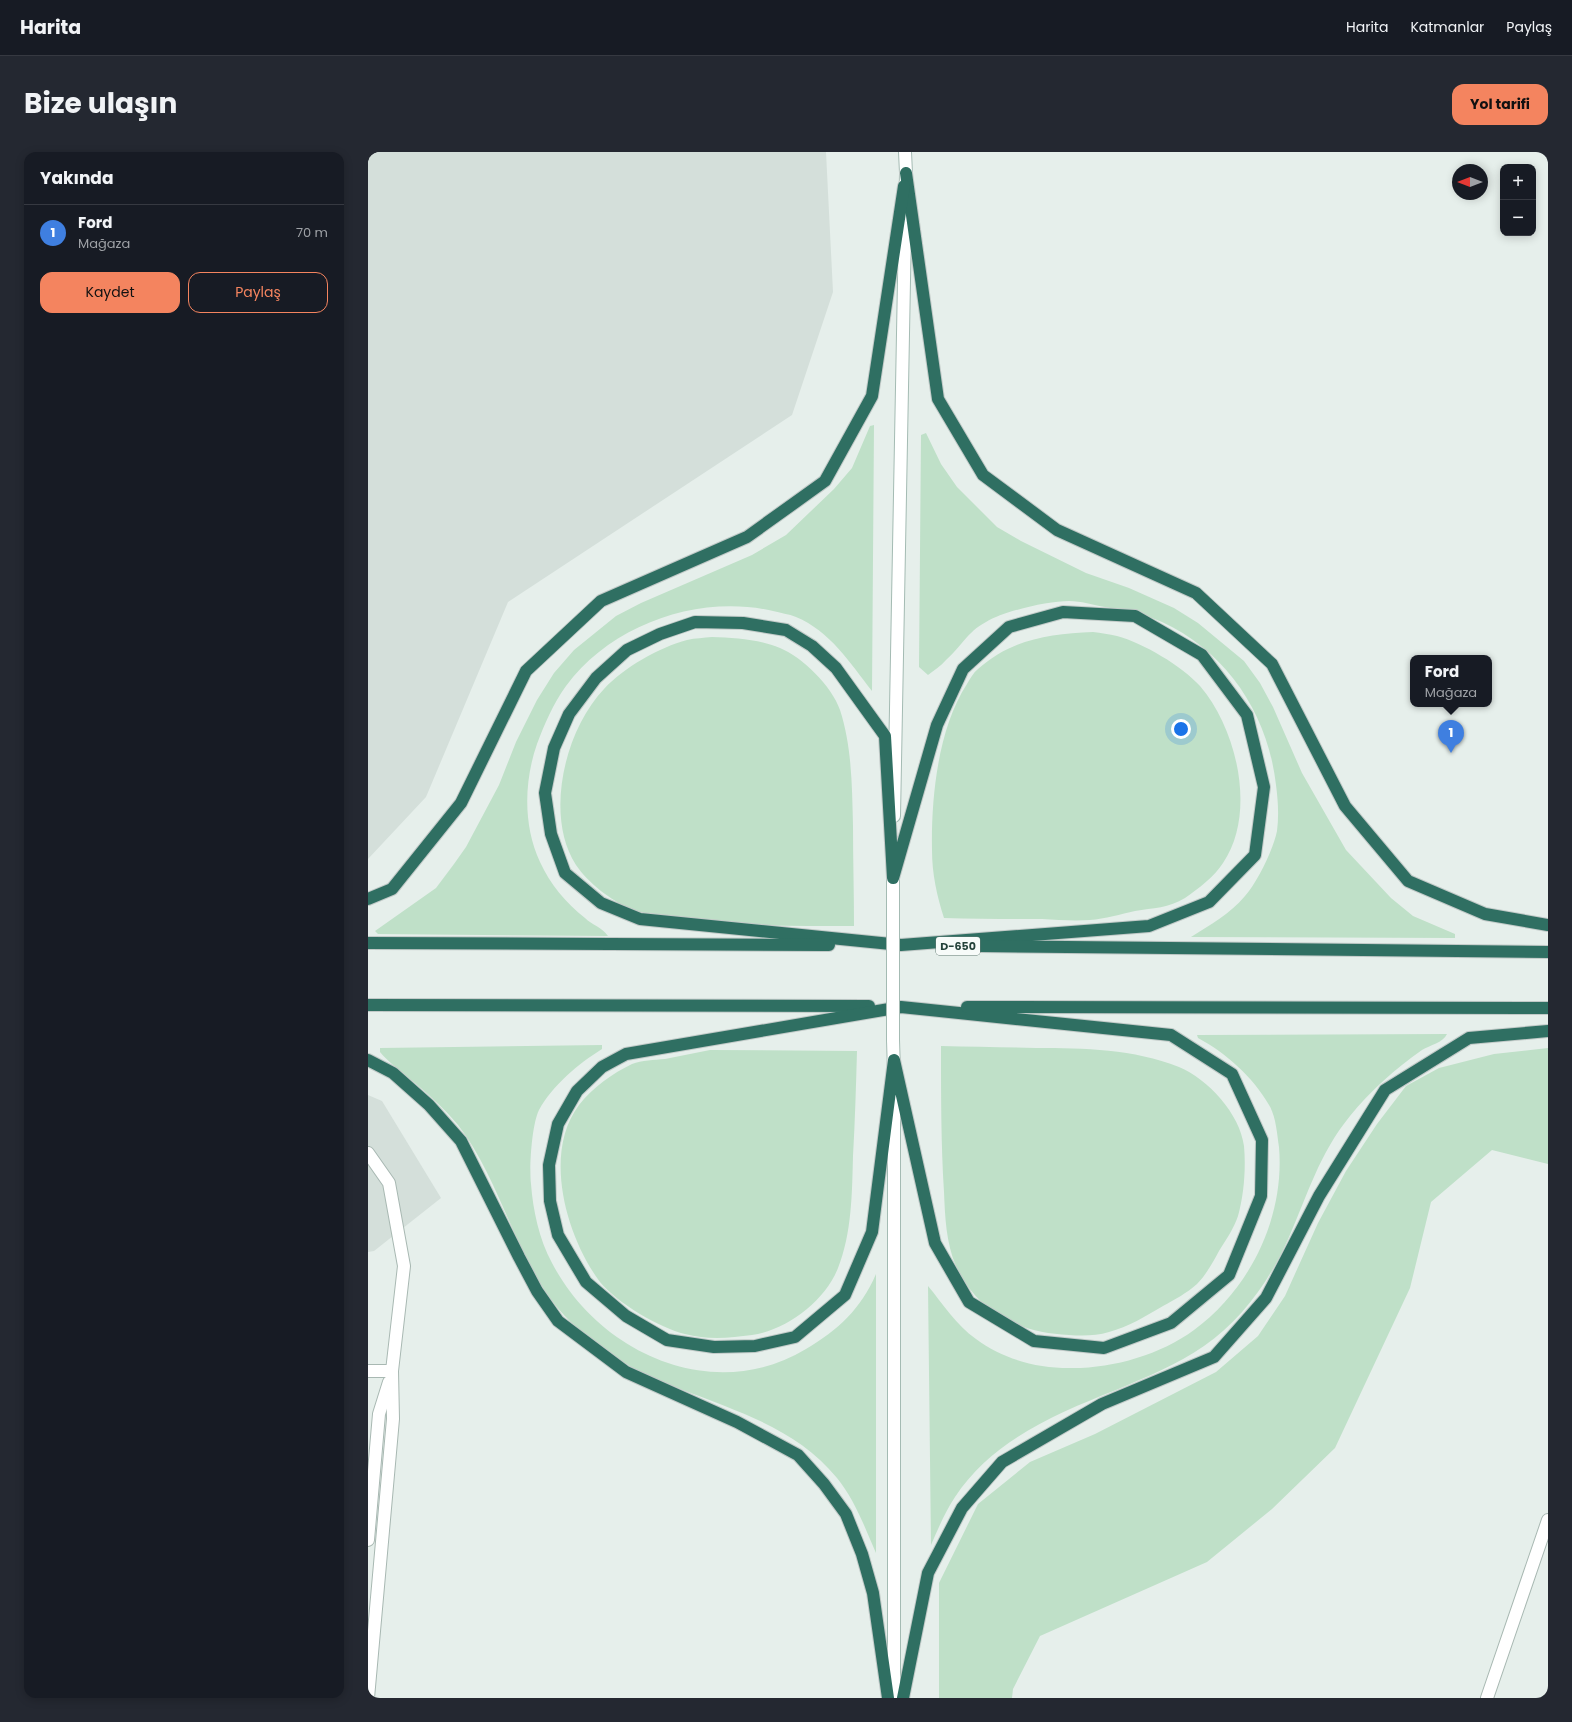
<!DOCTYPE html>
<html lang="tr">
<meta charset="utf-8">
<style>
body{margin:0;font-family:Poppins,sans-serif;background:#242831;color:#f1f3f6}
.controls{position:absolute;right:12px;top:12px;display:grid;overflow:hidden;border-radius:8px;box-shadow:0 2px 10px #0003}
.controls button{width:36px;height:36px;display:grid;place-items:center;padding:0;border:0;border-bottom:1px solid #363941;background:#171b24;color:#f1f3f6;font:20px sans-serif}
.compass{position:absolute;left:1084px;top:12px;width:36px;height:36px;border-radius:50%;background:#171b24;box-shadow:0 2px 10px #0003;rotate:270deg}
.you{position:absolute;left:813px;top:577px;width:14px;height:14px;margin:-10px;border:3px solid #fff;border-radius:50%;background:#1a73e8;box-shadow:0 0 0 6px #1a73e833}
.badge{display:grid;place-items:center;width:26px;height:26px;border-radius:50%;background:#f4845f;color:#fff;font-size:13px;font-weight:700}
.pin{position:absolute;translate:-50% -33px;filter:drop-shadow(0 1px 2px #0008)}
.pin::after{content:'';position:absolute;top:21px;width:14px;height:12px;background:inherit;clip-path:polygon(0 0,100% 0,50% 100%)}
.popup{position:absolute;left:1042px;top:503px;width:82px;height:52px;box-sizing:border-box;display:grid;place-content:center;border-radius:8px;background:#171b24;filter:drop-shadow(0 1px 3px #0005);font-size:13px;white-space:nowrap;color:#9ea1a6}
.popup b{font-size:15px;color:#f1f3f6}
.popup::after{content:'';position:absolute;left:50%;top:100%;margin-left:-8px;border:8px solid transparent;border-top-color:#171b24}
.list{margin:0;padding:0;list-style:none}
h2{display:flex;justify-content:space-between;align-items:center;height:52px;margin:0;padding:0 16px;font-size:17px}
h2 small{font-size:13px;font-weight:400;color:#9ea1a6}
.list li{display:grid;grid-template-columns:26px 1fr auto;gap:12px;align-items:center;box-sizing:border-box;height:56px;padding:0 16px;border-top:1px solid #363941}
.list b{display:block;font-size:15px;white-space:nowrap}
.list p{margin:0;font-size:13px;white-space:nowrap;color:#9ea1a6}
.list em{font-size:13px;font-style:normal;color:#9ea1a6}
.actions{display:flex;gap:8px;padding:12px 16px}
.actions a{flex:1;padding:9px 0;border:1px solid #f4845f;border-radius:12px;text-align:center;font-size:14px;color:#f4845f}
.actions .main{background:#f4845f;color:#111}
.map{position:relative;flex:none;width:1180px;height:1546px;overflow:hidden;border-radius:12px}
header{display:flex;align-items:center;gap:24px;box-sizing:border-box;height:56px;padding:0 20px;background:#171b24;border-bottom:1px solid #363941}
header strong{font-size:19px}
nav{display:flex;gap:22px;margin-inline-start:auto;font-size:14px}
.intro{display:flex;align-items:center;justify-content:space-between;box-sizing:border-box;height:96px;padding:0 24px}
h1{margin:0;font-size:28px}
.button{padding:10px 18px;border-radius:12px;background:#f4845f;color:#111;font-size:14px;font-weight:700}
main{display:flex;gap:24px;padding:0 24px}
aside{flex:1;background:#171b24;border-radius:12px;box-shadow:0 2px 10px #0003}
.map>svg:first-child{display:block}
</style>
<header>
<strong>Harita</strong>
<nav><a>Harita</a><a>Katmanlar</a><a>Paylaş</a></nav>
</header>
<div class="intro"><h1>Bize ulaşın</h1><a class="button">Yol tarifi</a></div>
<main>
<aside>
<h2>Yakında<small></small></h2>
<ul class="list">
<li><span class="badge" style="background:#3f7fe0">1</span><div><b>Ford</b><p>Mağaza</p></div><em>70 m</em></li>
</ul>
<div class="actions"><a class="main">Kaydet</a><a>Paylaş</a></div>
</aside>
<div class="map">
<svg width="1180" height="1546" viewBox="0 0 1180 1546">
<rect width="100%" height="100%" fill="#e6efeb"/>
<g fill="#d4dfda">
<path d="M0,0H458L465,140L424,263L140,450L58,645L0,707Z"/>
<path d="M0,943L14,949L73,1046L6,1099L0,1100Z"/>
</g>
<g fill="#bfe0c8">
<path d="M506,273L504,539C482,511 462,479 428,465C421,462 412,461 405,459C331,442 244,472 198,534C185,552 177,571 169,592C156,629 155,674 172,710C182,732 198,751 217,766C224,773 234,775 240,784L10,782L7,779L68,736L86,712L98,695L131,633L148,590L169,548L186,521L206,498L248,464L273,451L384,403L418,383L466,337L484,316L502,274Z"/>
<path d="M558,281L573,312L589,335L629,375L653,389L718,421L761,436L806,456L830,471L876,509L892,531L905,555L934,621L978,698L1023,746L1045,764L1087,782V786L823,785C842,773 862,762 877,744C890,729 905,698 909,679C911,664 910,648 908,633C900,562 859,500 794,470C776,462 756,458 737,455C725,453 713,449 701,449C680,449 636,459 618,470C599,480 593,495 578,508C573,514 566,518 560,523L551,515L553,283Z"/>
<path d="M725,480C733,481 741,482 749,484C775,491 814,514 832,534C869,577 889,661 855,711C847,724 830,737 817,746C801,756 785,756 767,759C753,762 737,767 722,768C706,769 690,768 674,767C641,767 608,767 576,766C569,744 564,722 564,698C563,646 570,576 599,532C602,527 605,521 610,517C644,487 681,482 725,480Z"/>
<path d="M344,485C367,486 390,487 412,496C434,505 464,534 472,558C484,595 484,635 485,674C485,708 486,741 486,774C454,774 421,774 389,773C373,773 356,774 340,773C325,771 310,766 295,763C285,761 271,762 262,757C243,748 220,731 208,713C176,663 197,578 236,537C255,516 292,495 319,488C327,486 336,486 344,485Z"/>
<path d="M1079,882C1075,891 1062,893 1054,898C1028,916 1002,939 982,964C951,1002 940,1042 921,1085C903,1127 874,1168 836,1194C809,1213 778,1225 748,1238C687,1262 624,1289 587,1345C577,1360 570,1377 563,1393L560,1134C575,1152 588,1173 608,1187C635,1207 668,1216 701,1216C743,1217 792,1203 826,1178C882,1137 917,1065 911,995C909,982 908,964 901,953C885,925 858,901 830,886L829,883Z"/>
<path d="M234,893V897C210,912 185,933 171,958C164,972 161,1015 163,1032C165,1058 171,1087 184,1111C231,1201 345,1253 438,1197C470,1178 493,1157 508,1122V1401C497,1376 487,1348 469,1326C411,1254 309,1250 236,1198C214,1182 192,1162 177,1139C143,1087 128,1022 90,973C76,956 58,940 42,927C32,918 21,911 12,900V896Z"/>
<path d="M573,894C605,895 636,895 668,896C717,896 765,897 811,915C840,927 872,962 876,994C878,1016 876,1043 870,1064C866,1076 858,1088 851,1099C845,1110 838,1123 829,1132C819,1141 806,1148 795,1154C778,1164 760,1175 741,1180C728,1184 714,1184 701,1183C652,1181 610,1161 588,1114C578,1091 577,1064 576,1040C573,992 573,943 573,894Z"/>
<path d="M1180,896V1012L1124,998L1063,1050L1042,1136L967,1296L904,1357L839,1410L672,1484L645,1537L644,1546H571V1431L610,1352L662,1310L727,1282L848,1220L890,1184L917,1144L950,1071L978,1019L1009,972L1038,934L1071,916L1126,902Z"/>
<path d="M342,898L489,899C488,934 487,969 485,1004C484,1041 484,1081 470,1116C457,1149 419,1178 384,1183C362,1186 339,1188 317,1182C292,1176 249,1151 232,1130C199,1086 174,1002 211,953C224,936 245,921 264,912C274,908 286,908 297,907C312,904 327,901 342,898Z"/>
</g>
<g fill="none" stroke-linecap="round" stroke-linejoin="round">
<g stroke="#a8b8b2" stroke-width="14">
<g id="lane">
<path d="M0,1219H24"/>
<path d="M1119,1546L1180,1368"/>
</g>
</g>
<g stroke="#a8b8b2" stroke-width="14">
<g id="street">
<path d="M0,1001L21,1031L36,1114L24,1219L25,1267L0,1546"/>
<path d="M0,1388L11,1262L21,1230"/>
</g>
</g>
<g stroke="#a4bbb3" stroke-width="14">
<g id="secondary">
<path d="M526,664L538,21L537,0"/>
<path d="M525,745V716"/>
<path d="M525,888L526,919"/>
<path d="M526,943V1546"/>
</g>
</g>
<g stroke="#c2cac8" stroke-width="14">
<g id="highway">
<path d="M538,21L570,247L615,323L689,378L828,441L904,512L977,654L1040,729L1117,762L1180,773"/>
<path d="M695,460L767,464L834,503L879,563L896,635L887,703L841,750L781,774L533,793L272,767L233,751L197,721L183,682L177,641L186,596L201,562L228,526L259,498L292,482L327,470L375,471L418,478L444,494L468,516L517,584L525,726L569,573L595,517L641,475Z"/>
<path d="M0,747L24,737L93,651L158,519L233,449L379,385L457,329L504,244L536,34"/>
<path d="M0,791L461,793"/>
<path d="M611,794L1180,800"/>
<path d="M0,853L501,854"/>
<path d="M533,855L803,883L864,922L894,988L893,1044L861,1123L803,1171L736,1196L666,1189L601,1150L567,1091L526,908L504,1080L477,1143L427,1185L387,1194L346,1195L299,1188L258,1164L218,1130L190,1083L182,1049L181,1013L190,972L209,939L234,915L258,902Z"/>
<path d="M599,855L1180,856"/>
<path d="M0,908L25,921L61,953L93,989L151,1105L169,1139L190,1169L258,1220L369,1270L430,1303L456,1332L478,1362L494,1402L505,1441L520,1546"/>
<path d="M535,1546L560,1421L594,1356L634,1310L734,1252L846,1205L898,1146L951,1044L1017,938L1101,886L1180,879"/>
</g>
</g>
<use href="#lane" stroke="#fff" stroke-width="12"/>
<use href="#street" stroke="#fff" stroke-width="12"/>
<use href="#secondary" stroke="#fff" stroke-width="12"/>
<use href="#highway" stroke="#2f6f62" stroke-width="12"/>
<g stroke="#a4bbb3" stroke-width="14" stroke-linecap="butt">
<path id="secondary-bridge" d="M525,745V888"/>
</g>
<use href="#secondary-bridge" stroke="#fff" stroke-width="12"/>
</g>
<g text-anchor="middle" stroke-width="4" stroke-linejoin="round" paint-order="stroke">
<rect fill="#f7fbf9" stroke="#637a73" stroke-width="1" x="568" y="785" width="44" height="18" rx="3"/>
<g font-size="11" font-weight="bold" fill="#24423a">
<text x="590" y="798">D-650</text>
</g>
</g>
</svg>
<div class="controls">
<button>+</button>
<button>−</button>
</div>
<svg class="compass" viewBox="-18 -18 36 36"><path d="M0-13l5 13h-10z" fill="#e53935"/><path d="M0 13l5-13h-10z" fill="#9ea1a6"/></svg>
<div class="you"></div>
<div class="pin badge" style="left:1083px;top:601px;background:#3f7fe0">1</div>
<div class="popup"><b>Ford</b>Mağaza</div>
</div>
</main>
